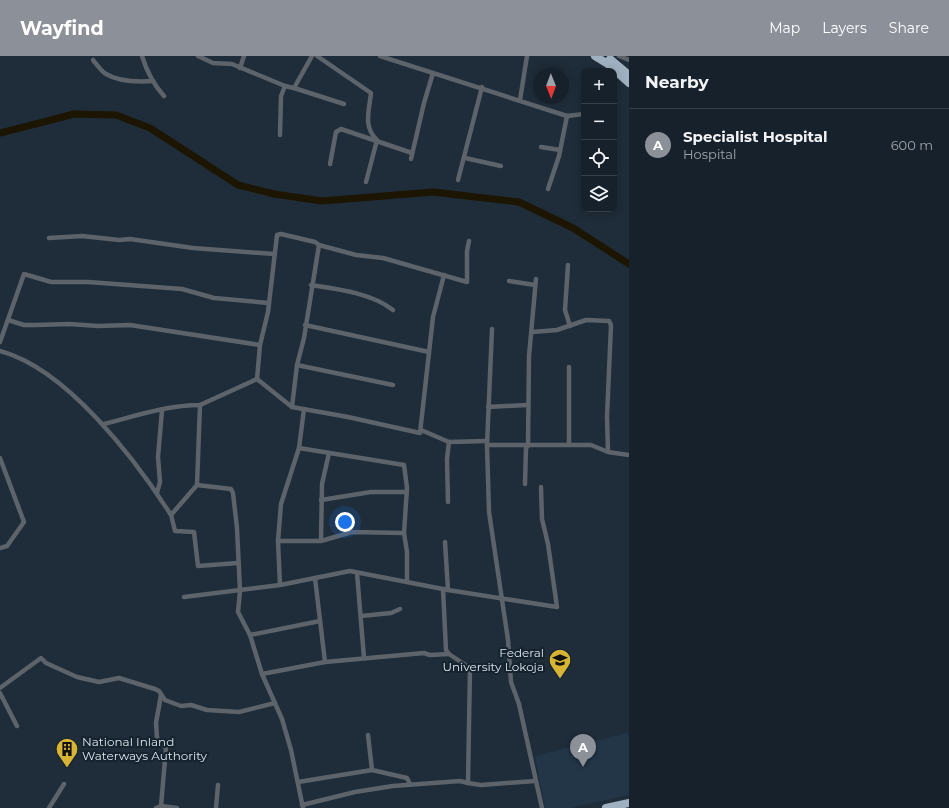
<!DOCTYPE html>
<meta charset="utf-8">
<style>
body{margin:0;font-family:Montserrat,sans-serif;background:#242e37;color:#f1f3f6}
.controls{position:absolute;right:12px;top:12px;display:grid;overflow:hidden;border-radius:8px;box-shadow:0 2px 10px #0003}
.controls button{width:36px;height:36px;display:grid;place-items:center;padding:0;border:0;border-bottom:1px solid #363e47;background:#17212b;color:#f1f3f6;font:20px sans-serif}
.compass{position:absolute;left:533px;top:12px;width:36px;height:36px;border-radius:50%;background:#17212b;box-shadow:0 2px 10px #0003;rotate:179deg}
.you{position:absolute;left:345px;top:466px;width:14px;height:14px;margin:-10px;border:3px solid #fff;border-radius:50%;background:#1a73e8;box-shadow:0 0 0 6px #1a73e833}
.badge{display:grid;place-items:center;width:26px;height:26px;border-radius:50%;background:#8c9099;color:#fff;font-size:13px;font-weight:700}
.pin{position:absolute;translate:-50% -33px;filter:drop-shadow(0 1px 2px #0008)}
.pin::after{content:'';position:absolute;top:21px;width:14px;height:12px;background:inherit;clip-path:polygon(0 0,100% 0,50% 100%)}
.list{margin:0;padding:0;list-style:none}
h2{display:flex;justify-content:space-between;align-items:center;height:52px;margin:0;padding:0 16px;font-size:17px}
h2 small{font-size:13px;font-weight:400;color:#9ea3a9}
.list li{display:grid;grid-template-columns:26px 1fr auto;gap:12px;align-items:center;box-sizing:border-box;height:72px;padding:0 16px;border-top:1px solid #363e47}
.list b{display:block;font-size:15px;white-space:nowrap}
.list p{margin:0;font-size:13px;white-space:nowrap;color:#9ea3a9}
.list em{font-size:13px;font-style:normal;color:#9ea3a9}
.icon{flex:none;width:22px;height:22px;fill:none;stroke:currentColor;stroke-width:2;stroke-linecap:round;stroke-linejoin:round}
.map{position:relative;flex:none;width:629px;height:752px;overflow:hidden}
header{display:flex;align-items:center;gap:24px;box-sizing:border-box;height:56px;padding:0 20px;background:#8c9099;color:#fff}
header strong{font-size:19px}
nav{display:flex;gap:22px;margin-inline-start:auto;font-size:14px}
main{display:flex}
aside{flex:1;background:#17212b}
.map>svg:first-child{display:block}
</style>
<header>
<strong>Wayfind</strong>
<nav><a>Map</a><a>Layers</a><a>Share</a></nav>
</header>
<main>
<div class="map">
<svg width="629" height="752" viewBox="0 0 629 752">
<rect width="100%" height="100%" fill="#1f2c39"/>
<path fill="#233648" d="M627,677L629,681V739L569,752H545L535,700Z"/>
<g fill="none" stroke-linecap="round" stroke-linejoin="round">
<path stroke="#1c1501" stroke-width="7" d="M0,77L74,58L116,59L150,72L238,129L274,138L322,145L433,136L519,146L573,172L629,208"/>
<g stroke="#5c636a" stroke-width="4.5">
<path d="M142,0C147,16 153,28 164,40"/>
<path d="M198,0L213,7L232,8L285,30L294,32L312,0"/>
<path d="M317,0L371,37C369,55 363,71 377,84L366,126"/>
<path d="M380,0L567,60L584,58"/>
<path d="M619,0L629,4"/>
<path d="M93,4C97,9 101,15 106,18C119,26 138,26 153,25"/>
<path d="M240,12L244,0"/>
<path d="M294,32L344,48"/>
<path d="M520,44L527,0"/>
<path d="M280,79L281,40L285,30"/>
<path d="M541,91L560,94"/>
<path d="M465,102L501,110"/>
<path d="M411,103L424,47L433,17"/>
<path d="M330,108L336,76L341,73L412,97"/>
<path d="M458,124L482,31"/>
<path d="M548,133L559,100L567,60"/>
<path d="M49,182L82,180L119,184L130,183L193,192L274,198"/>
<path d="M568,209L565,254L570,270"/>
<path d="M509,225L535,229"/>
<path d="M311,229C337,233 372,237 393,254"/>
<path d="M8,264L24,269H36L69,268L98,270L130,269L260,289"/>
<path d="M305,269L429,296"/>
<path d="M532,276L557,274L586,264L609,265L611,269L607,361L608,396"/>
<path d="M0,286L24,218L51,226H88L182,233L214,242L269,247"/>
<path d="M0,295C67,313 135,403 171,459L197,429L200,349"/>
<path d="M297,309L393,329"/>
<path d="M257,323L260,289L268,256L277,179L281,178L315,186L319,189L356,199L383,202L467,226V195L469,185"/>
<path d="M257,323L292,351L348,361L420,377L433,261L444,219"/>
<path d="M292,351L297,309L304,282L319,189"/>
<path d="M488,351L527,349"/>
<path d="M104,368C135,360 168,349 200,349L257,323"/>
<path d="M421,374L449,386L487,385"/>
<path d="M487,389L492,273"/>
<path d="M569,389V311"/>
<path d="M299,392L404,409L407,432L404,477L407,496V525"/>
<path d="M0,402L24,466L7,490L0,492"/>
<path d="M525,428L526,392L528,390L529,300L536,223"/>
<path d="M197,429L231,433L233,437L237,472L240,535L238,556L250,579L262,618L282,663L291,694L303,752"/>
<path d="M157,437L160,426L158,401L162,354"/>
<path d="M321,444L371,436H407"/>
<path d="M448,446L447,403L449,386"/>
<path d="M171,459L175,475L194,476L198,510L238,507"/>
<path d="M278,485H321L352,476L404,477"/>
<path d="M321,485L322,428L329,397"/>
<path d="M445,486L448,534"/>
<path d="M357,517L364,602"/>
<path d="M315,522L325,606"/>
<path d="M280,529L278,485L281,448L299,392L304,353"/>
<path d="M184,541L280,529L350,515L448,534L557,551L548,488L542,463L541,431"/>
<path d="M361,560L391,557L400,553"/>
<path d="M250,579L320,565"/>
<path d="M262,618L325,606L424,597L430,599L449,598"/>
<path d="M0,632L41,602L46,607L77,621L99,626L119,622L155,633L159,635L165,644L181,650L191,649L207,654L239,656L275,647"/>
<path d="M0,637L17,670"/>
<path d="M161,639L156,667L157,682L166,692L161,750"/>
<path d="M368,679L372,714"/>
<path d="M298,726L372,714L407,722L410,728"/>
<path d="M468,727L481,729L535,725"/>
<path d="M302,749L355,736L393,730L460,725L468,727L470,612L449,598L446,594L443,533"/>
<path d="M49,752L64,728"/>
<path d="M156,752L161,750L177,752"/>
<path d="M216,752L218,729"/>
<path d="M542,752L519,648L511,626L508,584L489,456L487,389H591L608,396L629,399"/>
</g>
<g stroke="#9fb0c0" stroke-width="8">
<path d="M595,0L608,8L629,27"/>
<path d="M610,3L629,19"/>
<path d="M606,752L629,747"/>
</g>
</g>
<defs>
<g id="university-pin" transform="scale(1.15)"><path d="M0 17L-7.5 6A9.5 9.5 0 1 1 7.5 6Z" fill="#d7b434" stroke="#15232f"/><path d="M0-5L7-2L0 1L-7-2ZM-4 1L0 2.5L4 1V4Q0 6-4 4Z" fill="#111"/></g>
<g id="building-pin" transform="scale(1.15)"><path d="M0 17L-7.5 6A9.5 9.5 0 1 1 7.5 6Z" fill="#d7b434" stroke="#15232f"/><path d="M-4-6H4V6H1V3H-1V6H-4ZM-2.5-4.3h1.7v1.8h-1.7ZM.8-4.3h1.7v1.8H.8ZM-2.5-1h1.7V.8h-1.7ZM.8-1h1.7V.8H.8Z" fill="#111"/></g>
</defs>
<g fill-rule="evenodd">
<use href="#university-pin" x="560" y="604"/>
<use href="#building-pin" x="67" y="693"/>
</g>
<g text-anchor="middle" stroke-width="4" stroke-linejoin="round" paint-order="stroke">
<g font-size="12" fill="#dae3eb" stroke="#15232f" text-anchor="end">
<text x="544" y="601">Federal<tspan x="544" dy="14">University Lokoja</tspan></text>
<text x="82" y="690" text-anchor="start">National Inland<tspan x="82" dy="14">Waterways Authority</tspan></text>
</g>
</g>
</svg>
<div class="controls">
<button>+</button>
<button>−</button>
<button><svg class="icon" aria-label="locate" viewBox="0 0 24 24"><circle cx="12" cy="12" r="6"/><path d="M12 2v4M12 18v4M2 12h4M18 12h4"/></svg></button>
<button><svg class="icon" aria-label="layers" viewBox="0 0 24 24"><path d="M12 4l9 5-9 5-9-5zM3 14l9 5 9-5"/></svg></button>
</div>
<svg class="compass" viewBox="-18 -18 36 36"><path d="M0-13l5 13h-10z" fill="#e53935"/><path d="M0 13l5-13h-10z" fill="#9ea3a9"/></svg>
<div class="you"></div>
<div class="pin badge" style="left:583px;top:711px">A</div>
</div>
<aside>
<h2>Nearby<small></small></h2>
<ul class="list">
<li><span class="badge">A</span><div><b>Specialist Hospital</b><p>Hospital</p></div><em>600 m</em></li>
</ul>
</aside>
</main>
